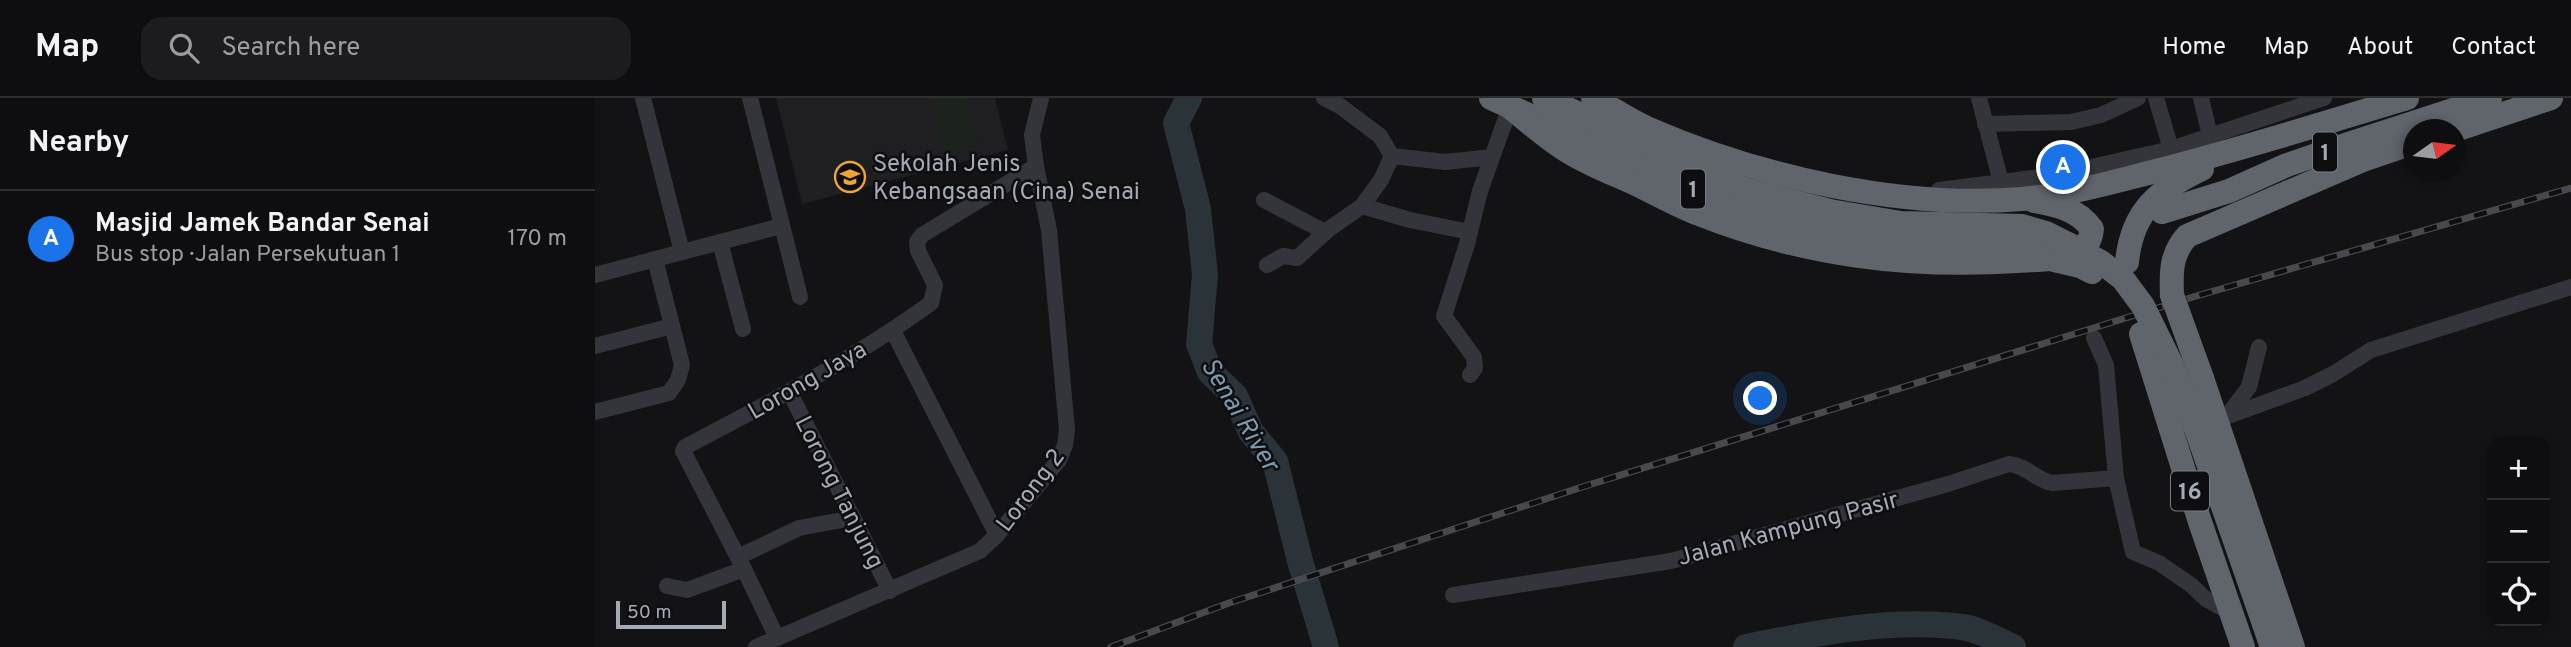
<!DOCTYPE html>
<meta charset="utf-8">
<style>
body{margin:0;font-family:Overpass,sans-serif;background:#1c1c1e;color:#f1f3f6}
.controls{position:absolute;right:21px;bottom:21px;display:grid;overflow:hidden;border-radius:14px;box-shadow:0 4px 10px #0003}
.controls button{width:63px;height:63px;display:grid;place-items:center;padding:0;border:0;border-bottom:2px solid #2e2e30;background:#0e0e10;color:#f1f3f6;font:35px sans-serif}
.compass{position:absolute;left:1808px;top:21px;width:63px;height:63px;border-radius:50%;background:#0e0e10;box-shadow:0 4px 10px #0003;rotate:76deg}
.scale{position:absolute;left:21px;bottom:18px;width:110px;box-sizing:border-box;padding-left:7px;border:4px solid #a5abb5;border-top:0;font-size:19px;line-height:24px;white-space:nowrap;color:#a5abb5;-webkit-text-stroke:5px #0e0e10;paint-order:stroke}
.you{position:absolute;left:1166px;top:301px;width:24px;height:24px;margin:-18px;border:5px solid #fff;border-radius:50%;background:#1a73e8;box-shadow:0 0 0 10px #1a73e833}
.badge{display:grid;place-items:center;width:46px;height:46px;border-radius:50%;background:#1a73e8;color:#fff;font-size:23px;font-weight:700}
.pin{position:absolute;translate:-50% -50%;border:4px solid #fff;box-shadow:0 2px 7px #0006}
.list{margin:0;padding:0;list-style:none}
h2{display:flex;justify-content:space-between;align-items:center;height:91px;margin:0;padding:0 28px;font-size:30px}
h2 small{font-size:23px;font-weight:400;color:#9b9c9f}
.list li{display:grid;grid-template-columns:46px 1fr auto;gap:21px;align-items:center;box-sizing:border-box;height:98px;padding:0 28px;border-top:2px solid #2e2e30}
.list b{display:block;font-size:26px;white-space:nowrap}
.list p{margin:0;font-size:23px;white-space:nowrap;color:#9b9c9f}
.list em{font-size:23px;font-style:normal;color:#9b9c9f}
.icon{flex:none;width:38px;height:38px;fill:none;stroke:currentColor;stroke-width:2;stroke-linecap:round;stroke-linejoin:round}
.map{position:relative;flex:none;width:1976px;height:549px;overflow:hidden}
header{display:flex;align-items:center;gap:42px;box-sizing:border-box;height:98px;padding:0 35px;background:#0e0e10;border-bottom:2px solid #2e2e30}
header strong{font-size:33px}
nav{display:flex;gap:38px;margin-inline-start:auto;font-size:24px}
.search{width:490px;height:63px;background:#1c1c1e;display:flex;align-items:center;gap:18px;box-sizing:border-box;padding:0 24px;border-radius:21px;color:#9b9c9f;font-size:26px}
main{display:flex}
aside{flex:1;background:#0e0e10}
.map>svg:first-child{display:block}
</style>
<header>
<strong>Map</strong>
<div class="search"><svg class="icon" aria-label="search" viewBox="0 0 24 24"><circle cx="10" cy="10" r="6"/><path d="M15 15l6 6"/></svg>Search here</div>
<nav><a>Home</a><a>Map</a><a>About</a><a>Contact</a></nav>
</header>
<main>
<aside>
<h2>Nearby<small></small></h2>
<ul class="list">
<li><span class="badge">A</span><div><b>Masjid Jamek Bandar Senai</b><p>Bus stop · Jalan Persekutuan 1</p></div><em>170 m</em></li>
</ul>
</aside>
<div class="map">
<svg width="1976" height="549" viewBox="0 0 1976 549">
<rect width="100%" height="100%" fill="#131315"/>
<path fill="#1f1f22" d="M181,0H400L413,52L207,106Z"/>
<path fill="#1b231c" d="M334,0H369L382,46L350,55Z"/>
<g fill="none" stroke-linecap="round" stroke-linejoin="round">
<g stroke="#2a3338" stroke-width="26">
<path d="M594,0L581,25L603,111L610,177L604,246L615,274L640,298L656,334L680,363L705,463L731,549"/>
<path d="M1151,549C1220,535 1297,520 1367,529C1384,531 1402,542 1418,549"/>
</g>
<g stroke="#34353a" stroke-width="16">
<path d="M48,0L87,154"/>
<path d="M155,0L205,199"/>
<path d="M729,0L745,8L785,38L797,58L786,82L767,108"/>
<path d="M1384,0L1406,84"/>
<path d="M1561,0L1576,51"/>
<path d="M1606,0L1615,38"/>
<path d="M1390,26L1476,24L1506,17L1543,0"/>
<path d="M797,58L850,64L897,59"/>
<path d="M1344,92L1461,77L1576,51L1729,0"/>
<path d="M669,102L730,134"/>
<path d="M125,144L148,231"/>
<path d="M672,167L688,158L702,160L734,131L767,108L815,122L875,134"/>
<path d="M0,177L186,128"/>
<path d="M298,233L402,437"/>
<path d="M1499,240L1511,267L1521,380L1538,454L1564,465L1596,487L1611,501L1636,515"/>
<path d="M0,248L77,228"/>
<path d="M875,277L880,270L879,259L849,218L872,146L885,93L915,9"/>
<path d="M195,295L295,493"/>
<path d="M0,314L74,295L83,282L87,267L60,161"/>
<path d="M1633,317L1654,289L1664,249"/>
<path d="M1622,322L1710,290L1738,276L1776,252L1976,189"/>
<path d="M143,459L204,430L258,420"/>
<path d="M72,488L92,492L149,471"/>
<path d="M858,497L1076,463L1353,386L1414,366C1431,367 1441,382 1457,385L1521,380"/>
<path d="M182,540L149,471L88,353L90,349C174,305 259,261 336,205L340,187L323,153L322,144L327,137L441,68"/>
<path d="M161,549L385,453L402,437L464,362L470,347L472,332L454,132L441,68L437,37L446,0"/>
</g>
<g stroke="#60646b" stroke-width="24">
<path d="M896,0L1107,95L1189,123L1291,141L1381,145L1446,142"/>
<path d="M949,0L1149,91"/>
<path d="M998,0C1017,10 1035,23 1054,31C1165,79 1305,111 1427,101C1471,97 1514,85 1557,74C1643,52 1727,26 1812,0"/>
<path d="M915,9C934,24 953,42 974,54C995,67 1019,76 1041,86C1062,96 1083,108 1104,116C1208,157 1312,170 1423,163C1451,161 1494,165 1497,131C1483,111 1461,107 1439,103"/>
<path d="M1860,32L1956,0"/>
<path d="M1567,114L1634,93L1692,67L1753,46L1895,0"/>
<path d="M1459,162L1485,168L1497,174"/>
<path d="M1532,164C1537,113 1563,92 1607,71"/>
<path d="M1577,197C1576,173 1576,156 1592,138L1768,62L1818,45"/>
<path d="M1546,236L1605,424L1648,549"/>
<path d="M1607,280L1698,549"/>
<path d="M1600,328L1677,549"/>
</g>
<g stroke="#47494f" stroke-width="7">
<path id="rail" d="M516,549L634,505L984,390L1598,199L1976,90"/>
</g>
<use href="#rail" stroke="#0e0e10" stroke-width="4.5" stroke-dasharray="13" stroke-linecap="butt"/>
<g stroke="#60646b" stroke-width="24">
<path d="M1149,91L1235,113L1306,125L1427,128L1451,135L1479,149L1506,164L1528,181L1548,208L1577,267L1600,328"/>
<path d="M1577,197L1607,280"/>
</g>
</g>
<defs>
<g id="school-ring" transform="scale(1.575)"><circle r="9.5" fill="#0e0e10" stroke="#efa531" stroke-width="1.5"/><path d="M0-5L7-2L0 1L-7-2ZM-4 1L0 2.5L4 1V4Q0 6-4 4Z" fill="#efa531"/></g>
</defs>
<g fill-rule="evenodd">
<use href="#school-ring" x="255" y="79"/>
</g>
<g text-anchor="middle" stroke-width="5" stroke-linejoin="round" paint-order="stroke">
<g fill="#0e0e10" stroke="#787c84" stroke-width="2">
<rect x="1718" y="34.5" width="24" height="39" rx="5"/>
<rect x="1086" y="71.5" width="24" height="39" rx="5"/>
<rect x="1576" y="373.5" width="38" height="39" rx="5"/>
</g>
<g font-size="23" font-weight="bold" fill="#a5abb5">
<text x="1730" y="62">1</text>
<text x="1098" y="99">1</text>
<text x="1595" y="401">16</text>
</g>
<g font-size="24" fill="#a5abb5" stroke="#0e0e10" text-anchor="start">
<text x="278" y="73">Sekolah Jenis<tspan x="278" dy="28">Kebangsaan (Cina) Senai</tspan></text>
</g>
<g font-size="24" fill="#a5abb5" stroke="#0e0e10">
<text transform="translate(212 282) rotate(-30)" y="8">Lorong Jaya</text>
<text transform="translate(435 392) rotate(-53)" y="8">Lorong 2</text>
<text transform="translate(245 394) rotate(63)" y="8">Lorong Tanjung</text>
<text transform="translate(1193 430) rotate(-15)" y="8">Jalan Kampung Pasir</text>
</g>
<g font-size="26" font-style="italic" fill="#7c9ab0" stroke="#0e0e10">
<text transform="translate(646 316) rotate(59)" y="9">Senai River</text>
</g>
</g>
</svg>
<div class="controls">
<button>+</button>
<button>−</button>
<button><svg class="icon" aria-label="locate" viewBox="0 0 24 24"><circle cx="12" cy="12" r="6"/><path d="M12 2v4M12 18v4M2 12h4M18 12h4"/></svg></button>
</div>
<svg class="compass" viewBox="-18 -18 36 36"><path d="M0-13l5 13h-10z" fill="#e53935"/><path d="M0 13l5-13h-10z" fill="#9b9c9f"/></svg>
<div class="scale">50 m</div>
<div class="you"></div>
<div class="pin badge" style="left:1468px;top:69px">A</div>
</div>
</main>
